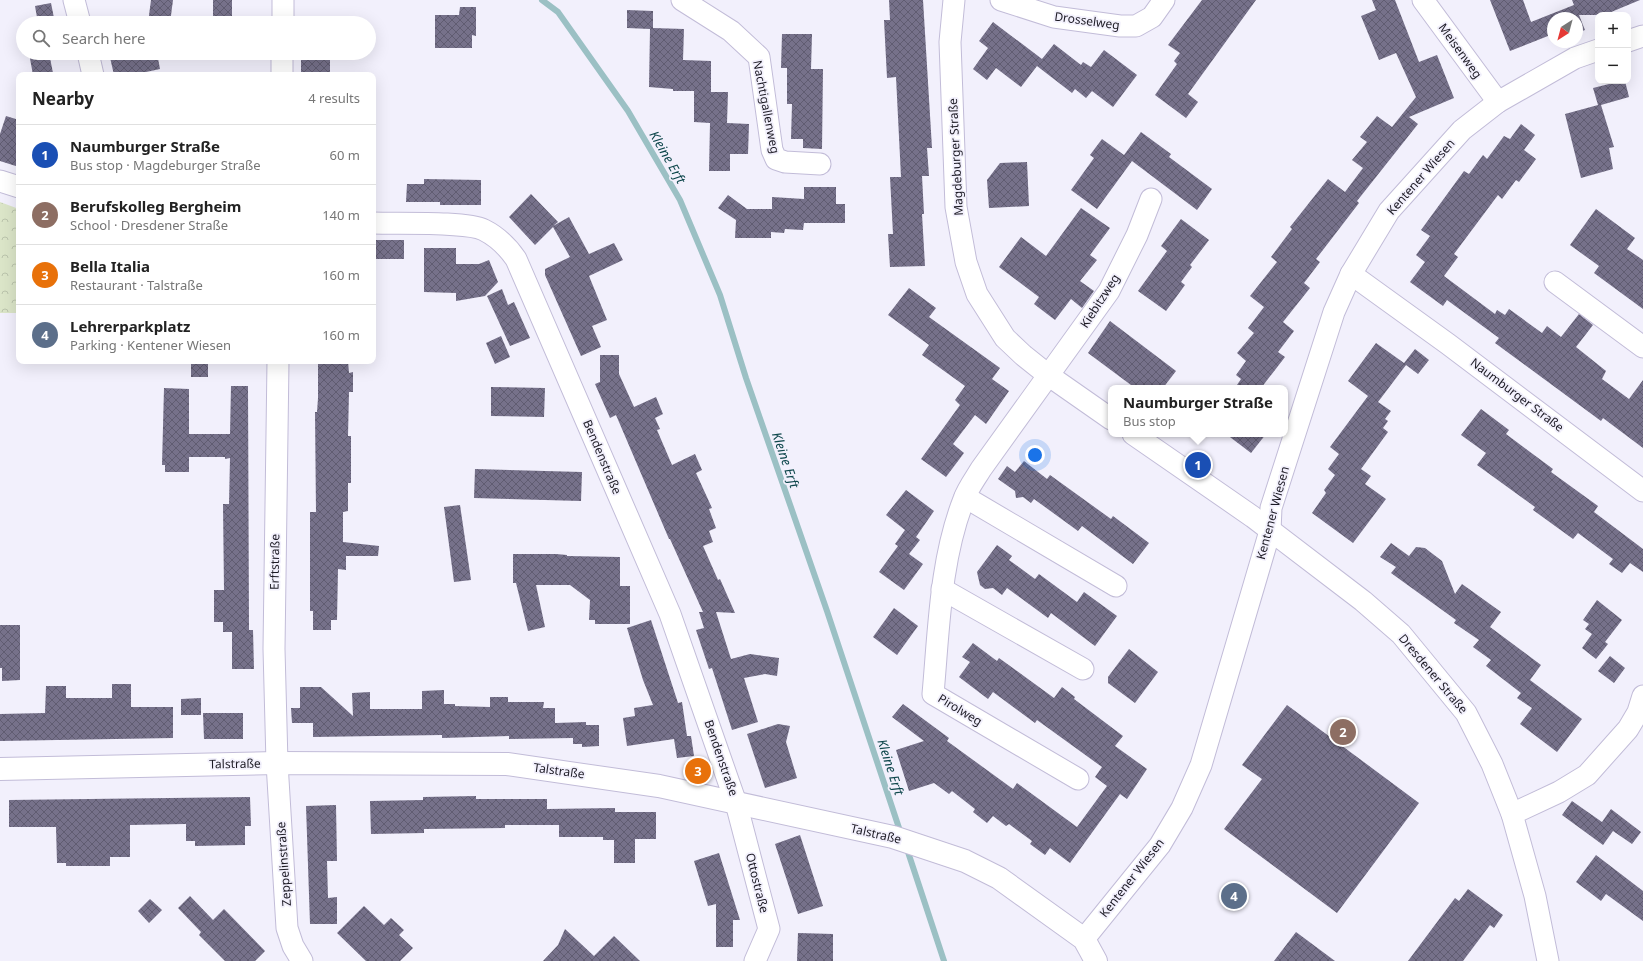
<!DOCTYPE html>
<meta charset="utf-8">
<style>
body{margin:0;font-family:"Noto Sans",sans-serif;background:#f6f6f6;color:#222}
.controls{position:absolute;right:12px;top:12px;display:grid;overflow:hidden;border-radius:8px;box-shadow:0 4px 16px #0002}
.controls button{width:36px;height:36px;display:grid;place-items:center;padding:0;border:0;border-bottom:1px solid #e0e0e0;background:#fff;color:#222;font:20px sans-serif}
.compass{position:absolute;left:1547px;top:12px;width:36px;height:36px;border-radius:50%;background:#fff;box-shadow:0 4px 16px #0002;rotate:216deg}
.you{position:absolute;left:1035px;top:455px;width:14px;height:14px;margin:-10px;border:3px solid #fff;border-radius:50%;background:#1a73e8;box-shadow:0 0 0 6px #1a73e833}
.badge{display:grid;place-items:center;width:26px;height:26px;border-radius:50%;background:#2563eb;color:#fff;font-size:13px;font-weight:700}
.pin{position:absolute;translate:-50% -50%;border:2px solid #fff;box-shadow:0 1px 4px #0006}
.popup{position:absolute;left:1108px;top:385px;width:180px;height:52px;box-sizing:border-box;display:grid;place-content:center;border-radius:8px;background:#fff;filter:drop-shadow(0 1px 3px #0005);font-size:13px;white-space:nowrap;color:#767676}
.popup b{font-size:15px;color:#222}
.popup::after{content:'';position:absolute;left:50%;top:100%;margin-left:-8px;border:8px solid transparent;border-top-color:#fff}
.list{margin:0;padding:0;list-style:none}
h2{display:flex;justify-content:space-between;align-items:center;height:52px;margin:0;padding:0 16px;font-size:17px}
h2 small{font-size:13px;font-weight:400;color:#767676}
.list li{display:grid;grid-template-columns:26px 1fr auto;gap:12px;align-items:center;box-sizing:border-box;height:60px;padding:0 16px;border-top:1px solid #e0e0e0}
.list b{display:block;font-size:15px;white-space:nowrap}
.list p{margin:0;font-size:13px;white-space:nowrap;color:#767676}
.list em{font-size:13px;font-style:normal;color:#767676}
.icon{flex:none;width:22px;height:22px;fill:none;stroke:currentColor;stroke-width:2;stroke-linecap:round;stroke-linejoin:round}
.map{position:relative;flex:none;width:1643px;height:961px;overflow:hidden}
.search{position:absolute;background:#fff;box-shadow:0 4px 16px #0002;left:16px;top:16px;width:360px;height:44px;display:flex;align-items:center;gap:10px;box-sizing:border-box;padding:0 14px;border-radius:22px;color:#767676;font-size:15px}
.panel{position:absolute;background:#fff;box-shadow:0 4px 16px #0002;left:16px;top:72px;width:360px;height:292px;border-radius:8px}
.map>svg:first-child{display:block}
</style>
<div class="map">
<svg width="1643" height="961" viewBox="0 0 1643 961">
<defs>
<pattern id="park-crowns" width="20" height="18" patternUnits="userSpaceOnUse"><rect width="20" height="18" fill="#dbe5c8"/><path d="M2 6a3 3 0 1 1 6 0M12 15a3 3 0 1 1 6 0" fill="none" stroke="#bbc4ac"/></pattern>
<pattern id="building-cross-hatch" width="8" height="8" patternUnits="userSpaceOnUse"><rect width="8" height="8" fill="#76718a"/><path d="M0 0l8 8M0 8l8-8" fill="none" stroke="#605c71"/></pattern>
</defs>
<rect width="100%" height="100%" fill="#f2f0fc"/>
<path fill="url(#park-crowns)" d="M0,202L19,209V313H0Z"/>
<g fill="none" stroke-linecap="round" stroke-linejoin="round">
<g stroke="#9bc0c4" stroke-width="6">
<path d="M542,0L558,12L628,111L680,200L720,295L746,378L827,611L901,834"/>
<path d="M906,846L944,961"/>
</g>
</g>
<g fill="url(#building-cross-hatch)">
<path d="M151,0H173L170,23H148Z"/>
<rect x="213" y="0" width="19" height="23"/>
<path d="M889,0H923L932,148H927L929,176H922L924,214H922L925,266L890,267L888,234H893L890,177H901L896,77L887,78L884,20H890Z"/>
<path d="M1202,0H1256L1188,94L1198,102L1186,118L1155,95L1177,64L1174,61L1180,53L1168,45Z"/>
<path d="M1372,0H1395L1419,62L1437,55L1454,98L1409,117L1418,124L1357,201L1359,203L1316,259L1320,262L1304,283L1310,288L1283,322L1294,331L1278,352L1285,357L1261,388H1235L1241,379L1236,375L1246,361L1237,353L1254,333L1248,328L1264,307L1250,296L1277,262L1271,257L1292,229L1290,227L1328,179L1345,192L1363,168L1352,160L1367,142L1360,137L1377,116L1392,127L1416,97L1396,53L1379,60L1361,16L1376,10Z"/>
<path d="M1490,0H1523L1531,22L1574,5L1572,0H1640L1604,15H1579L1585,30L1577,33V18H1553V34L1510,51Z"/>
<path d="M51,3L55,23H38L35,6Z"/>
<path d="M460,7H476V36L472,35V48H435V15H459Z"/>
<path d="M627,10L653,11V28L684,29L683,60L711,61V92H728L727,123L749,124L748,154H730V171H709L710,123L694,122V91H673V89L649,87L650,29L627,28Z"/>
<path d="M993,22L1042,59L1054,44L1081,65L1083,62L1091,67L1104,50L1137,75L1113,107L1092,91L1086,98L1075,89L1072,93L1037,66L1021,87L996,68L987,80L973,69L988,48L979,41Z"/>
<path d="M782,34H812L811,69H823L822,149L803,148V139H791L792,104H787V68H781Z"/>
<path d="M29,53H49L53,73L33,75Z"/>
<path d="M109,53H157L160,69L132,75H114Z"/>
<rect x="301" y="57" width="29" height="18"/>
<path d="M1621,81H1625L1629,97L1601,105L1614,147L1609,148L1613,169L1581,178L1565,114L1598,105L1593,88Z"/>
<path d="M6,116L19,120V167L0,161V134Z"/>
<path d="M1521,124L1535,135L1524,150L1536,159L1519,182L1516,180L1502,199L1498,195L1454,254L1458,257L1444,276L1495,314L1497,310L1505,315L1509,309L1542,333L1547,326L1561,337L1579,314L1593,325L1576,347L1606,371L1602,379L1629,399L1643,380V448L1603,418L1601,421L1495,343L1499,338L1447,300L1443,306L1410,282L1425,262L1416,255L1430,236L1421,230L1464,171L1469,174L1483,155L1487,159L1504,136L1510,139Z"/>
<path d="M1141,132L1171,154L1169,157L1212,189L1197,210L1132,161L1097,209L1071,190L1094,158L1090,155L1102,139L1124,155Z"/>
<path d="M1027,162L1029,206L989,208L987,180L1000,163Z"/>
<path d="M424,179L481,180V205H440V202H406L407,184H424Z"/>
<path d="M804,187H836V204H845V223H804L803,230L785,229L784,233L771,232V238H735L736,220L718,208L728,195L747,209H772V197L804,199Z"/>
<path d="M531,194L558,222L553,226L569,217L589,254L614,243L623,260L589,276L607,320L592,326L601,347L581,356L545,275V269L570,257L553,227L535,245L509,217Z"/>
<path d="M1081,208L1110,228L1090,255L1097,260L1080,281L1094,291L1082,308L1071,299L1055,320L1034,304L1039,297L999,267L1021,237L1046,256Z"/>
<path d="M1596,209L1635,238L1627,249L1643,260V309L1594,273L1599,266L1570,245Z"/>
<path d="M1181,219L1209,240L1190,265L1192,267L1181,282L1185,285L1166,311L1138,291L1167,251L1161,246Z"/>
<rect x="373" y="240" width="31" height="19"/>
<path d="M424,248H456V264H479L489,260L498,282L485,296L456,301V293L424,292Z"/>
<path d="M909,288L936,308L929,317L1000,368L992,379L1009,391L986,424L975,415L953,444L964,453L946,477L921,459L960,405L955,400L965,386L922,355L929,345L888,315Z"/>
<path d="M502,289L508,305L514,302L530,338L510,346L487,296Z"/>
<path d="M1110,321L1176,371L1163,388H1135L1088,353Z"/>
<path d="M501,336L510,357L495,364L486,343Z"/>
<path d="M1376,343L1404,363L1415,349L1429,360L1418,374L1406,365L1378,402L1391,411L1385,419L1388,421L1383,428L1388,432L1361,469L1371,476L1365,484L1386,499L1353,543L1312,513L1326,493L1324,490L1335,475L1328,469L1339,454L1330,447L1368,396L1348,381Z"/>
<path d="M600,355H619V374L634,407L656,397L663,414L655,418L660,429L657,430L672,465L695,454L702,470L696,473L712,508L709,509L716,528L709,531L713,542L703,546L718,580L720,579L735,613L716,612L731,659L750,654L779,658L777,676L765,674L744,678L758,722L732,730L712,668L709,669L696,630L704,628L699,612H713H703L670,539H669L616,415L610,418L595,384L600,382Z"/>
<rect x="191" y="361" width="17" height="16"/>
<path d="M318,361H348L349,373L353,372V392H349L348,436H351V483H348V511L343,512V542L379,546L378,556H346V570L338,569L337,620H331V630H313V611H310V512H316L315,412H317L318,398Z"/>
<path d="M231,386H248L249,630H253L254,669H232V632H223V622H214V590H224L223,504H229L230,458L225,459V457H189V472H165V465H162L164,388L189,389V434H230Z"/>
<path d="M491,387L545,388L544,417L491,416Z"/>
<path d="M1481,409L1509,430L1506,434L1553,469L1551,472L1598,506L1594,512L1643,549V572L1630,563L1622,573L1609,564L1613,559L1578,533L1573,539L1533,510L1535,507L1477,465L1486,453L1461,435Z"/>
<path d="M1226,434H1266L1251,453Z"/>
<path d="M1024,461L1047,479L1050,475L1111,519L1113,516L1149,543L1133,564L1082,526L1078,531L1034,499L1031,503L1023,497L1016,498L1015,491L998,479L1007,466L1015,472Z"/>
<path d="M475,469L582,472L581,501L474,498Z"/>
<path d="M906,490L934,511L916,537L920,540L909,554L923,564L904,590L879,572L898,546L895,544L905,530L886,515Z"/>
<path d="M460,505L471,580L454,582L444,507Z"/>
<path d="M1391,543L1409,556L1416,547L1425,548L1442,561L1455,594L1462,584L1501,612L1490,627L1541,665L1530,680L1582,719L1557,752L1520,724L1532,708L1517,698L1521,693L1486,666L1491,660L1473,647L1479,640L1454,623L1456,620L1391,573L1396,567L1380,557Z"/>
<path d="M997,545L1012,556L1009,560L1035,579L1039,574L1077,602L1084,592L1117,616L1095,646L1051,613L1048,618L1007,588L1002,595L993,588L985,589L980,585L977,572Z"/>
<path d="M513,554H556L567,555V556L620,557V586H630V624H595V620H589L590,600L570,585H536L545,627L528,631L516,583H513Z"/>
<path d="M1597,600L1622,620L1605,642L1608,644L1596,659L1582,648L1592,634L1585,629L1589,624L1583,620Z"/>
<path d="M894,608L918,626L897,655L873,637Z"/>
<path d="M651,620L678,703L682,702L687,736H691L694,756L677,758L674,739L627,746L623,718L635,716L634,708L653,705L643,680L627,628Z"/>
<path d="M0,625H20V680L2,681V668H0Z"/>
<path d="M973,643L997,661L999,658L1054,698L1062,687L1075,697L1074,699L1123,736L1115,746L1147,769L1127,799L1120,794L1070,863L1050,848L1045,855L1030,844L1032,841L1009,824L1006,826L993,816L987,823L973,812L975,809L952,791L949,794L934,783L909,791L896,750L924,741L892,717L903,704L949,738L947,741L1013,789L1017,783L1077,827L1107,786L1095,777L1102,767L1037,720L1035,723L993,692L988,699L959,677L970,662L962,657Z"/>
<path d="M1129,649L1158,672L1135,703L1108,683V677Z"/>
<path d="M1610,656L1625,668L1614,683L1598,671Z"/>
<path d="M112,684H131V707H173V738L0,741V714L45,713L46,686H66V698H112Z"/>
<path d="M300,687H321L353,716L352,693L370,692V709H422V691L444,690V704H455V706L490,707V697H508V702H544L543,708H555V723L586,722V725H599V746L582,747V744H573V738L509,739V736L442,738V735L313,737V723H292L291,708H300Z"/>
<path d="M201,698V715H181V699Z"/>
<path d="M1287,705L1419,803L1337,913L1224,829L1262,779L1242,765Z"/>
<path d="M203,713H243V739H204Z"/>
<path d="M778,724L790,726L786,742L797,778L765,788L747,734Z"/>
<path d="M476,796V799H547V809L615,808V812H656V839H635V863H614V840H603V837H559V825H505V828L424,829V833L371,834L370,801L423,800V797Z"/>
<path d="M250,797L251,826H245V845L195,846V841H186V824L130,825V857H110V866H66V863H57L56,827H9V800Z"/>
<path d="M1572,801L1602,822L1611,809L1641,832L1632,844L1613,831L1603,845L1562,815Z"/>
<path d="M336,805L337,861H327L328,898L337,897V924H310L306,806Z"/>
<path d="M800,835L823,906L798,914L775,844Z"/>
<path d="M719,853L740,920H733V947H716V904L708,906L694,861Z"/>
<path d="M1596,855L1643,891V921L1606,894L1601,901L1576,882Z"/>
<path d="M1468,889L1503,915L1494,928L1490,925L1463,961H1408L1455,898L1459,901Z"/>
<path d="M190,896L213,920L224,909L265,951L255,961H225L199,935L201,932L178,908Z"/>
<path d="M150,899L162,910L149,923L138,911Z"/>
<path d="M364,906L384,925L391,918L404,930L399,935L413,948L400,961H366L337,933Z"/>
<path d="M565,929L594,956L614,936L640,961H543L558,945Z"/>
<path d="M1296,932L1335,961H1274Z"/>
<path d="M798,933L833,934V961H797Z"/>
</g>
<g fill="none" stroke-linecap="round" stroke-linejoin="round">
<g stroke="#c2bcd8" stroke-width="23">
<g id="minor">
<path d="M74,0L80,23"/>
<path d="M682,0L731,31L759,57L772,150L776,159L785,162L820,164"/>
<path d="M954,0L950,42L956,207L966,262L977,294L1005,338L1023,355L1048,375L1111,419"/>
<path d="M1001,0L1054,17L1120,26H1136L1152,17L1164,0"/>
<path d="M1423,0L1498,102"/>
<path d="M283,23V0"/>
<path d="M1628,41L1643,36"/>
<path d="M88,53L93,75"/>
<path d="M282,75V53"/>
<path d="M0,181L19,187"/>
<path d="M373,223C397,224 466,221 484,230C498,237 507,246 516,259L670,614L736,803L769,929L755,961"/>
<path d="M1351,274L1448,344L1643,491"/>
<path d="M1555,282L1643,347"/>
<path d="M278,361L274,649L277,763L287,928L293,946L302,961"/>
<path d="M1133,434L1253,517L1363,601L1401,634L1466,713L1492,764L1512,814L1535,896L1548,961"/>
<path d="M965,497L1116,586"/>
<path d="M942,589L1083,669"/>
<path d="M1078,779L933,694C939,628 940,560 964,499C968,488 975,479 981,469L1109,291L1137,235L1151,199"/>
<path d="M1512,814L1559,792L1587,775L1628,729L1638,712L1643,696"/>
<path d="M1084,939L1160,845L1182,808L1201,765L1270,531L1271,508L1334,312L1351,274L1389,211L1462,130L1498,102L1575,58L1598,50"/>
</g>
</g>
<g stroke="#c2bcd8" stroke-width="24">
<path id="tertiary" d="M0,769L277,763L507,764L659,786L893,837L965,861L999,878L1084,939L1096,961"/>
</g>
<use href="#minor" stroke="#fff" stroke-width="21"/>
<use href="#tertiary" stroke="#fff" stroke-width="22"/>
</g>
<g text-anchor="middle" stroke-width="3.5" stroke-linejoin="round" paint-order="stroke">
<g font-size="12" fill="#1c1a24" stroke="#f2f0fc">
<text transform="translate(1087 21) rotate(8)" y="4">Drosselweg</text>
<text transform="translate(1460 51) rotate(54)" y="4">Meisenweg</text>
<text transform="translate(766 107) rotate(79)" y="4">Nachtigallenweg</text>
<text transform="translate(956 157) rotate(-93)" y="4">Magdeburger Straße</text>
<text transform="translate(1421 177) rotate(-49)" y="4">Kentener Wiesen</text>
<text transform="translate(1100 301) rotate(-57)" y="4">Kiebitzweg</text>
<text transform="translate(1517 395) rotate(37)" y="4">Naumburger Straße</text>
<text transform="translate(602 457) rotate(67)" y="4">Bendenstraße</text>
<text transform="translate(1273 513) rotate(-75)" y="4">Kentener Wiesen</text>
<text transform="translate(275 562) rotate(-89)" y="4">Erftstraße</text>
<text transform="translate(1433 674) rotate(50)" y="4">Dresdener Straße</text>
<text transform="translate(960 710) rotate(31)" y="4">Pirolweg</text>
<text transform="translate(721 758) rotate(71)" y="4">Bendenstraße</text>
<text transform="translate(235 764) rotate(-1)" y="4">Talstraße</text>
<text transform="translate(559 771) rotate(8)" y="4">Talstraße</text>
<text transform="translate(876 834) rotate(13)" y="4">Talstraße</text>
<text transform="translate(284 864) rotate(-94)" y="4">Zeppelinstraße</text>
<text transform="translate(1132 878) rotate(-52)" y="4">Kentener Wiesen</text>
<text transform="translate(757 883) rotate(76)" y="4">Ottostraße</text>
</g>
<g font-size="13" font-style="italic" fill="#0d464b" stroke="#f2f0fc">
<text transform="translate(668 157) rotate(60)" y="5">Kleine Erft</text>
<text transform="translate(786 460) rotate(71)" y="5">Kleine Erft</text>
<text transform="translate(891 767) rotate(72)" y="5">Kleine Erft</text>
</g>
</g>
</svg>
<div class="controls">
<button>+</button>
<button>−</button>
</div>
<svg class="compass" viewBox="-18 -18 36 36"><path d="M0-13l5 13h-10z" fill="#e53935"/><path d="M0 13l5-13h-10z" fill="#767676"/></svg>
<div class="you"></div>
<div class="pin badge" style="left:1198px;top:465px;background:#1a4fb4">1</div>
<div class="popup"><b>Naumburger Straße</b>Bus stop</div>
<div class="pin badge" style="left:1343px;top:732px;background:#8d6e63">2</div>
<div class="pin badge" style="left:698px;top:771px;background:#e8710a">3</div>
<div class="pin badge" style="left:1234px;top:896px;background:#5c6f8a">4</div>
<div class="search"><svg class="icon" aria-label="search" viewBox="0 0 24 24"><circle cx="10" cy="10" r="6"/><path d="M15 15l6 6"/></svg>Search here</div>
<section class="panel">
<h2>Nearby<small>4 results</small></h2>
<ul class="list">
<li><span class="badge" style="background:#1a4fb4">1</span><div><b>Naumburger Straße</b><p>Bus stop · Magdeburger Straße</p></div><em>60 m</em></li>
<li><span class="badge" style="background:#8d6e63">2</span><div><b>Berufskolleg Bergheim</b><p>School · Dresdener Straße</p></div><em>140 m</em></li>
<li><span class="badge" style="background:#e8710a">3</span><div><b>Bella Italia</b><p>Restaurant · Talstraße</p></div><em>160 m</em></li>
<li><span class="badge" style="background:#5c6f8a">4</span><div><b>Lehrerparkplatz</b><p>Parking · Kentener Wiesen</p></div><em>160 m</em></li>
</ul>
</section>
</div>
